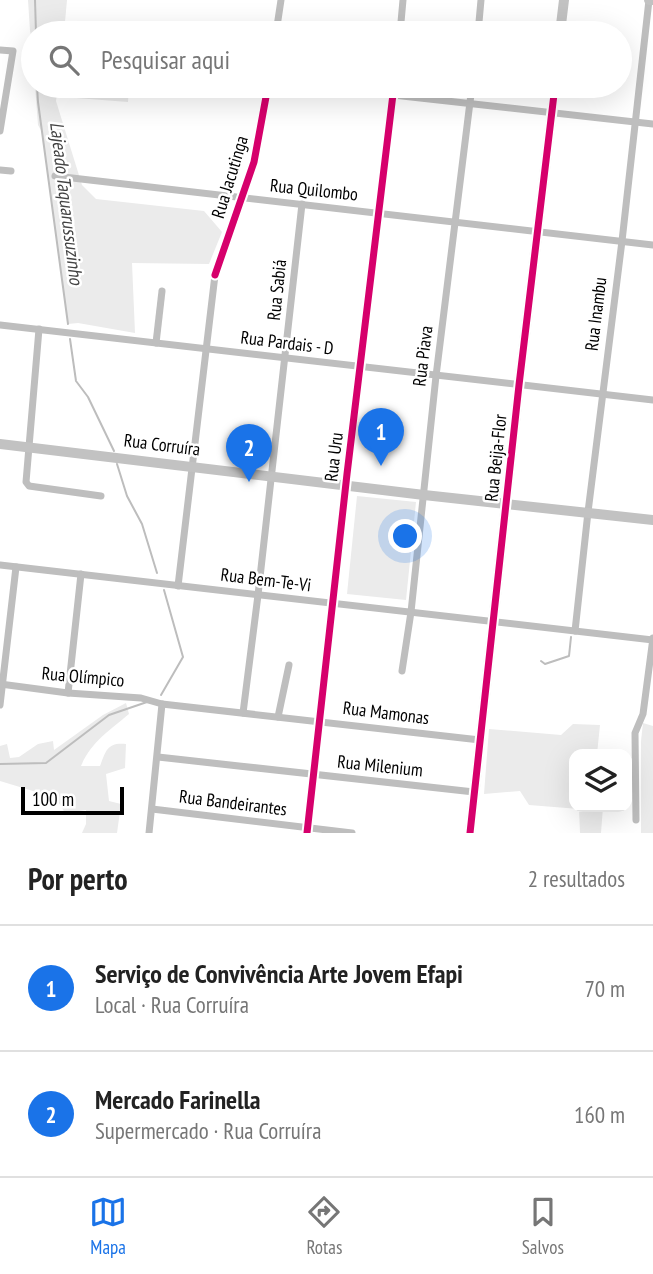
<!DOCTYPE html>
<html lang="pt">
<meta charset="utf-8">
<style>
body{margin:0;font-family:"PT Sans Narrow",sans-serif;background:#f2f2f2;color:#222}
.controls{position:absolute;right:21px;bottom:21px;display:grid;overflow:hidden;border-radius:14px;box-shadow:0 7px 28px #0002}
.controls button{width:63px;height:63px;display:grid;place-items:center;padding:0;border:0;border-bottom:2px solid #e0e0e0;background:#fff;color:#222;font:35px sans-serif}
.scale{position:absolute;left:21px;bottom:18px;width:103px;box-sizing:border-box;padding-left:7px;border:4px solid #000;border-top:0;font-size:19px;line-height:24px;white-space:nowrap;color:#000;-webkit-text-stroke:5px #fff;paint-order:stroke}
.you{position:absolute;left:406px;top:537px;width:24px;height:24px;margin:-18px;border:5px solid #fff;border-radius:50%;background:#1a73e8;box-shadow:0 0 0 10px #1a73e833}
.badge{display:grid;place-items:center;width:46px;height:46px;border-radius:50%;background:#1a73e8;color:#fff;font-size:23px;font-weight:700}
.pin{position:absolute;translate:-50% -58px;filter:drop-shadow(0 2px 4px #0008)}
.pin::after{content:'';position:absolute;top:37px;width:24px;height:21px;background:inherit;clip-path:polygon(0 0,100% 0,50% 100%)}
.list{margin:0;padding:0;list-style:none}
h2{display:flex;justify-content:space-between;align-items:center;height:91px;margin:0;padding:0 28px;font-size:30px}
h2 small{font-size:23px;font-weight:400;color:#767676}
.list li{display:grid;grid-template-columns:46px 1fr auto;gap:21px;align-items:center;box-sizing:border-box;height:126px;padding:0 28px;border-top:2px solid #e0e0e0}
.list b{display:block;font-size:26px;white-space:nowrap}
.list p{margin:0;font-size:23px;white-space:nowrap;color:#767676}
.list em{font-size:23px;font-style:normal;color:#767676}
.icon{flex:none;width:38px;height:38px;fill:none;stroke:currentColor;stroke-width:2;stroke-linecap:round;stroke-linejoin:round}
.map{position:relative;flex:none;width:653px;height:833px;overflow:hidden}
.search{position:absolute;background:#fff;box-shadow:0 7px 28px #0002;left:21px;right:21px;top:21px;height:77px;display:flex;align-items:center;gap:18px;box-sizing:border-box;padding:0 24px;border-radius:38px;color:#767676;font-size:26px}
.sheet{height:343px;background:#fff}
nav{display:flex;justify-content:space-around;align-items:center;box-sizing:border-box;height:98px;border-top:2px solid #e0e0e0;background:#fff;font-size:19px;color:#767676}
nav a{display:grid;justify-items:center;gap:4px}
nav .on{color:#1a73e8}
.map>svg:first-child{display:block}
</style>
<div class="map">
<svg width="653" height="833" viewBox="0 0 653 833">
<rect width="100%" height="100%" fill="#fff"/>
<g fill="#ebebeb">
<path d="M28,0H67L64,33H33V43L30,31Z"/>
<path d="M35,86H58L56,101L82,185L96,199L204,211L222,232L209,264L132,263L135,333L78,323L68,324L42,132L38,125Z"/>
<path d="M77,86H129L128,102L76,98Z"/>
<path d="M357,496L416,502L406,600L347,594Z"/>
<path d="M126,703L129,714C110,730 91,742 81,766H100C106,751 107,742 126,744L125,768L106,774L109,801L121,804L117,833H82L86,824V810L65,813L56,798L0,781V746L7,744L10,758L19,757L38,744L53,741L54,750L103,715Z"/>
<path d="M643,723L653,726V833H641V741Z"/>
<path d="M573,724L600,725L597,754H574V807H603L601,833H580L579,809L529,805L520,791L484,794L489,729L561,735Z"/>
</g>
<g fill="none" stroke-linecap="round" stroke-linejoin="round">
<g stroke="#bdbdbd" stroke-width="2">
<path d="M35,0L36,33"/>
<path d="M37,86L38,102L68,324"/>
<path d="M70,339L76,381L88,397L114,451"/>
<path d="M117,464L127,496L142,524L157,573"/>
<path d="M541,661L545,664L569,656L571,637"/>
<path d="M161,695L183,657L164,590"/>
<path d="M0,764L46,763L109,715L147,702"/>
</g>
<g stroke="#bebebe" stroke-width="7">
<path d="M276,33L281,0"/>
<path d="M400,33L403,0"/>
<path d="M478,33L481,0"/>
<path d="M0,50L13,51L0,131"/>
<path d="M312,86L653,124"/>
<path d="M0,170L11,171"/>
<path d="M55,176L653,245"/>
<path d="M0,325L653,400"/>
<path d="M39,329L26,482L29,486L101,496"/>
<path d="M156,343L162,291"/>
<path d="M0,565L653,640"/>
<path d="M178,586L215,275L254,162L268,86"/>
<path d="M575,631L588,512L622,241L649,0"/>
<path d="M402,671L411,612L436,376L472,86"/>
<path d="M0,684L68,693L141,698L162,704L480,740"/>
<path d="M68,693L81,574"/>
<path d="M0,705L16,567"/>
<path d="M243,713L258,595L302,204"/>
<path d="M278,717L289,665"/>
<path d="M158,757L474,792"/>
<path d="M152,809L352,833"/>
<path d="M636,820L635,733L643,714L653,638"/>
<path d="M149,833L162,704"/>
<path d="M307,833L347,474L394,86"/>
</g>
<g stroke="#c2c2c2" stroke-width="10">
<path d="M649,0H653"/>
<path d="M560,33L564,0"/>
<path d="M0,444L424,495L653,520"/>
<path d="M470,833L519,385L555,86"/>
</g>
<g stroke="#fff" stroke-width="11">
<g id="cycleway">
<path d="M215,275L254,162L268,86"/>
<path d="M307,833L347,474L394,86"/>
<path d="M470,833L519,385L555,86"/>
</g>
</g>
<use href="#cycleway" stroke="#d6006c" stroke-width="7"/>
</g>
<g text-anchor="middle" stroke-width="5" stroke-linejoin="round" paint-order="stroke">
<g font-size="18" fill="#000" stroke="#fff">
<text transform="translate(230 177) rotate(-73)" y="6">Rua Jacutinga</text>
<text transform="translate(314 190) rotate(6)" y="6">Rua Quilombo</text>
<text transform="translate(277 290) rotate(-84)" y="6">Rua Sabiá</text>
<text transform="translate(596 314) rotate(-83)" y="6">Rua Inambu</text>
<text transform="translate(287 343) rotate(7)" y="6">Rua Pardais - D</text>
<text transform="translate(423 356) rotate(-83)" y="6">Rua Piava</text>
<text transform="translate(162 445) rotate(7)" y="6">Rua Corruíra</text>
<text transform="translate(334 457) rotate(-83)" y="6">Rua Uru</text>
<text transform="translate(496 458) rotate(-84)" y="6">Rua Beija-Flor</text>
<text transform="translate(266 580) rotate(7)" y="6">Rua Bem-Te-Vi</text>
<text transform="translate(83 677) rotate(5)" y="6">Rua Olímpico</text>
<text transform="translate(386 713) rotate(7)" y="6">Rua Mamonas</text>
<text transform="translate(380 766) rotate(6)" y="6">Rua Milenium</text>
<text transform="translate(233 803) rotate(7)" y="6">Rua Bandeirantes</text>
</g>
<g font-size="19" font-style="italic" fill="#424242" stroke="#fff">
<text transform="translate(67 203) rotate(83)" y="7">Lajeado Taquarussuzinho</text>
</g>
</g>
</svg>
<div class="controls">
<button><svg class="icon" aria-label="layers" viewBox="0 0 24 24"><path d="M12 4l9 5-9 5-9-5zM3 14l9 5 9-5"/></svg></button>
</div>
<div class="scale">100 m</div>
<div class="you"></div>
<div class="pin badge" style="left:381px;top:466px">1</div>
<div class="pin badge" style="left:249px;top:482px">2</div>
<div class="search"><svg class="icon" aria-label="search" viewBox="0 0 24 24"><circle cx="10" cy="10" r="6"/><path d="M15 15l6 6"/></svg>Pesquisar aqui</div>
</div>
<section class="sheet">
<h2>Por perto<small>2 resultados</small></h2>
<ul class="list">
<li><span class="badge">1</span><div><b>Serviço de Convivência Arte Jovem Efapi</b><p>Local · Rua Corruíra</p></div><em>70 m</em></li>
<li><span class="badge">2</span><div><b>Mercado Farinella</b><p>Supermercado · Rua Corruíra</p></div><em>160 m</em></li>
</ul>
</section>
<nav>
<a class="on"><svg class="icon" aria-label="map" viewBox="0 0 24 24"><path d="M3 6l6-2 6 2 6-2v14l-6 2-6-2-6 2zM9 4v14M15 6v14"/></svg>Mapa</a>
<a><svg class="icon" aria-label="directions" viewBox="0 0 24 24"><path d="M12 3l9 9-9 9-9-9zM9 14v-3h6M13 9l2 2-2 2"/></svg>Rotas</a>
<a><svg class="icon" aria-label="saved" viewBox="0 0 24 24"><path d="M7 4h10v16l-5-4-5 4z"/></svg>Salvos</a>
</nav>
